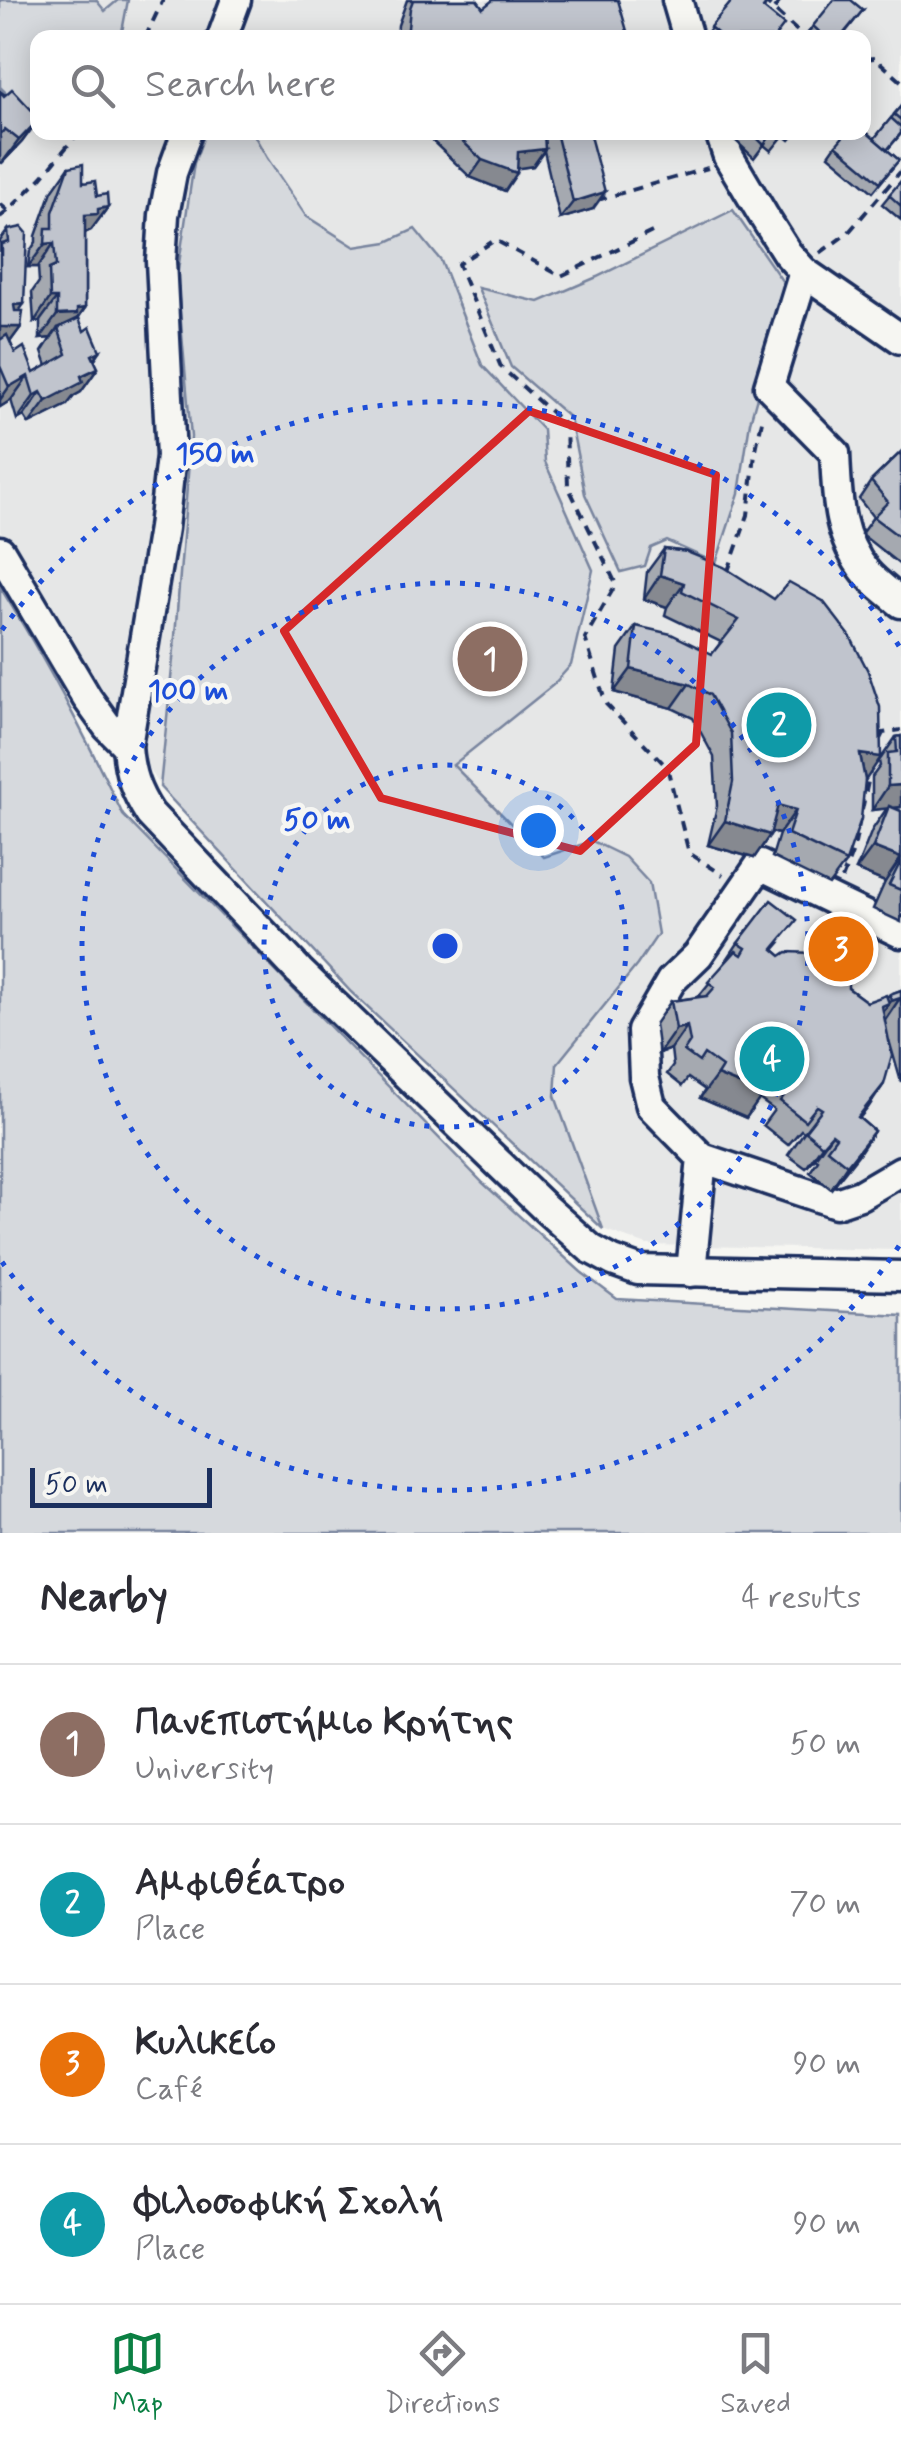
<!DOCTYPE html>
<meta charset="utf-8">
<style>
body{margin:0;font-family:Mynerve,sans-serif;background:#f2f2f3;color:#2b2b33}
.scale{position:absolute;left:30px;bottom:25px;width:182px;box-sizing:border-box;padding-left:10px;border:5px solid #1b2f5e;border-top:0;font-size:28px;line-height:35px;white-space:nowrap;color:#1b2f5e;-webkit-text-stroke:8px #f6f6f2;paint-order:stroke}
.you{position:absolute;left:538px;top:830px;width:35px;height:35px;margin:-25px;border:8px solid #fff;border-radius:50%;background:#1a73e8;box-shadow:0 0 0 15px #1a73e833}
.badge{display:grid;place-items:center;width:65px;height:65px;border-radius:50%;background:#0b8043;color:#fff;font-size:32px;font-weight:700}
.pin{position:absolute;translate:-50% -50%;border:5px solid #fff;box-shadow:0 2px 10px #0006}
.list{margin:0;padding:0;list-style:none}
h2{display:flex;justify-content:space-between;align-items:center;height:130px;margin:0;padding:0 40px;font-size:42px}
h2 small{font-size:32px;font-weight:400;color:#7c7c81}
.list li{display:grid;grid-template-columns:65px 1fr auto;gap:30px;align-items:center;box-sizing:border-box;height:160px;padding:0 40px;border-top:2px solid #e1e1e2}
.list b{display:block;font-size:38px;white-space:nowrap}
.list p{margin:0;font-size:32px;white-space:nowrap;color:#7c7c81}
.list em{font-size:32px;font-style:normal;color:#7c7c81}
.icon{flex:none;width:55px;height:55px;fill:none;stroke:currentColor;stroke-width:2;stroke-linecap:round;stroke-linejoin:round}
.map{position:relative;flex:none;width:901px;height:1533px;overflow:hidden}
.search{position:absolute;background:#fff;box-shadow:0 5px 25px #0003;left:30px;right:30px;top:30px;height:110px;display:flex;align-items:center;gap:25px;box-sizing:border-box;padding:0 35px;border-radius:20px;color:#7c7c81;font-size:38px}
.sheet{height:770px;background:#fff}
nav{display:flex;justify-content:space-around;align-items:center;box-sizing:border-box;height:140px;border-top:2px solid #e1e1e2;background:#fff;font-size:28px;color:#7c7c81}
nav a{display:grid;justify-items:center;gap:5px}
nav .on{color:#0b8043}
.map>svg:first-child{display:block}
</style>
<div class="map">
<svg width="901" height="1533" viewBox="0 0 901 1533">
<rect width="100%" height="100%" fill="#f6f6f2"/>
<filter id="ink" filterUnits="userSpaceOnUse"><feTurbulence type="fractalNoise" baseFrequency=".01" numOctaves="2"/><feDisplacementMap in="SourceGraphic" scale="20" xChannelSelector="R" yChannelSelector="G"/><feConvolveMatrix kernelMatrix="1 2 1 2 8 2 1 2 1" color-interpolation-filters="sRGB"/></filter>
<g filter="url(#ink)">
<path fill="#e6e7e7" fill-rule="evenodd" d="M0,0H901V1250L647,1245L603,1229L351,992L160,787L0,531ZM38,38H864V132H38Z"/>
<g fill="#d6d9dd" stroke="#78849e" stroke-width="2.5">
<path d="M0,0H96L105,11L118,0H128L121,37L38,38L37,123L0,87Z"/>
<path d="M205,133H253L267,158L306,216L355,247L387,242L415,229L441,261L482,365L543,430L545,462L593,570L571,665L553,685L453,765L544,857L592,841L625,857L649,883L658,934L637,965L557,1064L555,1096L603,1229L351,992L160,787L174,649L191,437L177,277L194,163Z"/>
<path d="M733,210L787,288L750,422L739,493L716,563L667,541L651,548L645,566L621,572L585,494L570,418L511,367L478,288L539,302L597,277Z"/>
<path d="M0,587C46,660 86,737 123,815L483,1183L581,1272L617,1299L901,1315V1533H0Z"/>
</g>
<g fill="none" stroke-linecap="round" stroke-linejoin="round">
<g stroke="#1b2f5e" stroke-width="35">
<g id="minor">
<path d="M677,0L688,38"/>
<path d="M222,38L236,0"/>
<path d="M187,132L172,173L164,215L161,261L171,456L163,528L127,746C129,773 135,791 150,814L299,971L546,1209L591,1249L613,1261L638,1270L901,1276"/>
<path d="M720,132L728,156L763,215L787,253L804,272L901,339"/>
<path d="M804,272L769,386L835,453C837,497 837,536 866,572C875,583 890,593 901,603"/>
<path d="M0,551L87,698L108,727L127,746"/>
<path d="M702,1158L651,1106L644,1077L642,1031L671,981L698,955L760,865L901,933"/>
<path d="M691,1272L702,1158L836,1203L860,1195L901,1171"/>
</g>
</g>
<g stroke="#1b2f5e" stroke-width="4" stroke-dasharray="10 8" stroke-linecap="butt">
<path d="M763,0L805,38"/>
<path d="M774,9L781,0"/>
<path d="M145,38L163,0"/>
<path d="M864,59L875,58L901,81"/>
<path d="M600,195L601,199L708,168"/>
<path d="M0,204L8,211L42,177L79,132"/>
<path d="M0,217L8,211"/>
<path d="M652,232L561,276L495,240L458,264L501,367L566,426L568,486L616,584L585,638L606,704L667,767L689,853L723,875"/>
<path d="M820,253L848,233L901,171"/>
<path d="M728,571L748,515L755,454L763,416"/>
<path d="M880,739L883,733L901,730"/>
<path d="M842,879L854,848L870,772"/>
</g>
<use href="#minor" stroke="#f6f6f2" stroke-width="28"/>
</g>
<g fill="#a5a9b0" stroke="#1b2f5e" stroke-width="2.5">
<path d="M407,0H477L483,8L629,38H397L398,25Z"/>
<path d="M733,0H772L771,2L769,0L764,8L776,38H703Z"/>
<path d="M863,10L841,38H800L807,34L813,26Z"/>
<path d="M0,91L38,120L22,142L2,163L0,162Z"/>
<path d="M901,106V134L887,150L899,160L873,192L829,155L836,145L874,139Z"/>
<path d="M423,132H589L593,209L560,219L544,151L533,166L517,168L505,191L470,177Z"/>
<path d="M739,132H797L790,140L784,135L771,151L764,145L754,158L735,140Z"/>
<path d="M69,167L108,207L91,230L85,233V308L77,319L84,331L100,351L94,360L98,368L81,392L74,396L67,405L29,424L24,416L17,420L11,400L0,407V241L8,230L20,311L21,327L10,342L15,353L34,373L47,366L42,352L51,338L40,339V321L34,322L32,292L39,282L38,267H28L30,251L36,242V236L52,191Z"/>
<path d="M901,181V220L882,204Z"/>
<path d="M901,452V562L899,564L861,534L873,517L859,499L871,481Z"/>
<path d="M664,549L687,552L865,780L846,862L829,885L772,857L779,834L771,832L754,858L708,845L717,806L714,757L693,718L672,708L614,692L619,650L636,626L712,654L721,642L665,615L667,607L644,599L647,572Z"/>
<path d="M901,736V807L893,808L901,811V922L873,909L885,882L856,870L872,830L887,808L872,810V777L880,766L879,761L896,737Z"/>
<path d="M831,916L863,963L857,972L830,959L848,988L867,1002L887,997L890,994L901,990V1082L889,1040L884,1084L859,1118L874,1131L831,1189L810,1172L818,1160L815,1158L806,1168L788,1155L804,1132L801,1130L788,1145L763,1125L774,1110L759,1099L746,1118L700,1098L705,1090L688,1078L682,1086L667,1074L673,1066L671,1049L659,1053L655,1024L671,1001L698,997L722,967L738,943H780L774,950L781,956L827,957L813,951L824,926Z"/>
</g>
<g fill="#868990" stroke="#1b2f5e" stroke-width="2.5">
<path d="M38,120L22,142L2,163L19,140Z"/>
<path d="M545,149L533,166L507,170L517,173L505,191L470,177L482,160L518,152Z"/>
<path d="M605,192L593,209L560,219L573,202Z"/>
<path d="M108,207L91,230L86,232L82,238L85,215L98,209Z"/>
<path d="M54,243L38,267H28L45,244Z"/>
<path d="M50,298H57L40,321L34,322Z"/>
<path d="M24,304L8,327H21L4,350H0V326L14,305Z"/>
<path d="M85,308L69,332L58,328L51,338L40,339L57,315L77,309Z"/>
<path d="M100,351L84,375L98,368L81,392L74,396L67,405L29,424L46,401L92,355Z"/>
<path d="M28,376L11,400L0,407V400L9,387Z"/>
<path d="M41,392L24,416L17,420L34,396Z"/>
<path d="M660,575L684,583L667,607L644,599Z"/>
<path d="M631,669L689,684L672,708L614,692Z"/>
<path d="M860,754L881,757L865,781Z"/>
<path d="M901,785V807L872,810L888,786Z"/>
<path d="M778,805L796,810L779,834L762,829Z"/>
<path d="M725,821L770,835L754,858L708,845Z"/>
<path d="M873,847L901,858L885,882L856,870Z"/>
<path d="M900,998L884,1022L875,1024L891,1001Z"/>
<path d="M687,1026L671,1049L659,1053L676,1029Z"/>
<path d="M717,1075L763,1094L746,1118L700,1098Z"/>
<path d="M884,1084L868,1108L841,1140L858,1117Z"/>
<path d="M874,1131L858,1155L831,1189L847,1165Z"/>
<path d="M832,1134L815,1158L806,1168L822,1145Z"/>
</g>
<g fill="#c0c4cd" stroke="#1b2f5e" stroke-width="2.5">
<path d="M413,0H477L483,8L493,0H618L629,38H407L410,8Z"/>
<path d="M733,0H769L763,8L784,25L774,38H723L710,27Z"/>
<path d="M834,0H851L863,10L840,38H826L813,26Z"/>
<path d="M12,89L38,117V120L19,140L5,129L0,135V91L4,96Z"/>
<path d="M901,106V120L894,114Z"/>
<path d="M891,118L901,127V133L887,150L874,139Z"/>
<path d="M864,130L899,160L880,182L836,145L847,132H864Z"/>
<path d="M453,132H544L545,149L518,152L517,173L482,160Z"/>
<path d="M556,132H589L605,192L573,202Z"/>
<path d="M751,132H773L764,145Z"/>
<path d="M83,164V183L95,181L97,196L107,194L108,207L98,209V214L85,215V308L77,309V314L57,315V298H50L49,269L56,266L54,243L45,244L46,228H53V212L69,167Z"/>
<path d="M901,181V206L889,195Z"/>
<path d="M22,227L27,233L24,304L14,305L15,311H23L21,327H0V255H2V244L9,242L8,230Z"/>
<path d="M79,318L84,331L90,327L100,351L92,355L98,368L81,376L83,382L46,401L41,392L34,396L28,376L9,387L0,366V340L7,335L15,353L24,347L34,373L67,354L58,328Z"/>
<path d="M901,452V538L873,517L888,502L871,481Z"/>
<path d="M664,549L687,552L724,567L774,599L789,582L823,601L850,636L868,671L880,707L881,757L860,754L865,780L861,819L846,862L788,834L796,810L778,805L770,835L725,821L733,782L731,733L710,695L689,684L631,669L636,626L671,634L712,654L739,620L682,591L684,583L660,575Z"/>
<path d="M901,736V785L888,786V753L897,752L896,737Z"/>
<path d="M889,806L901,811V858L873,847Z"/>
<path d="M901,861V890L889,885Z"/>
<path d="M771,900L797,920L773,949L781,956L787,952L815,953L830,958L848,974V988L867,1002L886,995L889,1003L882,1006L892,1056L884,1084L858,1117L874,1131L847,1165L827,1149L836,1137L832,1134L822,1145L805,1131L822,1109L817,1106L805,1121L780,1101L791,1087L773,1073L763,1094L717,1075L722,1067L704,1054L699,1062L684,1051L690,1042L687,1026L676,1029L671,1001L707,996L715,987L708,982L736,951L742,955L746,948L738,943Z"/>
<path d="M831,916L875,937L863,963L820,941Z"/>
<path d="M901,990V1002L900,998L891,1001L890,994Z"/>
</g>
</g>
<path fill="none" stroke="#d62828" stroke-width="8" stroke-linejoin="round" d="M529,411L716,475L696,744L580,851L381,798L284,631Z"/>
<g fill="none" stroke="#1d4ed8" stroke-width="5" stroke-dasharray="5 10">
<circle cx="445" cy="946" r="181"/>
<circle cx="445" cy="946" r="363"/>
<path d="M899 1246A544 544 0 0 1 2 1262M2 630A544 544 0 0 1 899 646"/>
</g>
<circle cx="445" cy="946" r="15" fill="#1d4ed8" stroke="#f6f6f2" stroke-width="5"/>
<g font-size="30" text-anchor="middle" font-weight="bold" fill="#1d4ed8" stroke="#f6f6f2" stroke-width="9" stroke-linejoin="round" paint-order="stroke">
<text x="215" y="463">150 m</text>
<text x="188" y="700">100 m</text>
<text x="317" y="829">50 m</text>
</g>
</svg>
<div class="scale">50 m</div>
<div class="you"></div>
<div class="pin badge" style="left:490px;top:659px;background:#8d6e63">1</div>
<div class="pin badge" style="left:779px;top:725px;background:#0f9aa8">2</div>
<div class="pin badge" style="left:841px;top:949px;background:#e8710a">3</div>
<div class="pin badge" style="left:772px;top:1059px;background:#0f9aa8">4</div>
<div class="search"><svg class="icon" aria-label="search" viewBox="0 0 24 24"><circle cx="10" cy="10" r="6"/><path d="M15 15l6 6"/></svg>Search here</div>
</div>
<section class="sheet">
<h2>Nearby<small>4 results</small></h2>
<ul class="list">
<li><span class="badge" style="background:#8d6e63">1</span><div><b>Πανεπιστήμιο Κρήτης</b><p>University</p></div><em>50 m</em></li>
<li><span class="badge" style="background:#0f9aa8">2</span><div><b>Αμφιθέατρο</b><p>Place</p></div><em>70 m</em></li>
<li><span class="badge" style="background:#e8710a">3</span><div><b>Κυλικείο</b><p>Café</p></div><em>90 m</em></li>
<li><span class="badge" style="background:#0f9aa8">4</span><div><b>Φιλοσοφική Σχολή</b><p>Place</p></div><em>90 m</em></li>
</ul>
</section>
<nav>
<a class="on"><svg class="icon" aria-label="map" viewBox="0 0 24 24"><path d="M3 6l6-2 6 2 6-2v14l-6 2-6-2-6 2zM9 4v14M15 6v14"/></svg>Map</a>
<a><svg class="icon" aria-label="directions" viewBox="0 0 24 24"><path d="M12 3l9 9-9 9-9-9zM9 14v-3h6M13 9l2 2-2 2"/></svg>Directions</a>
<a><svg class="icon" aria-label="saved" viewBox="0 0 24 24"><path d="M7 4h10v16l-5-4-5 4z"/></svg>Saved</a>
</nav>
